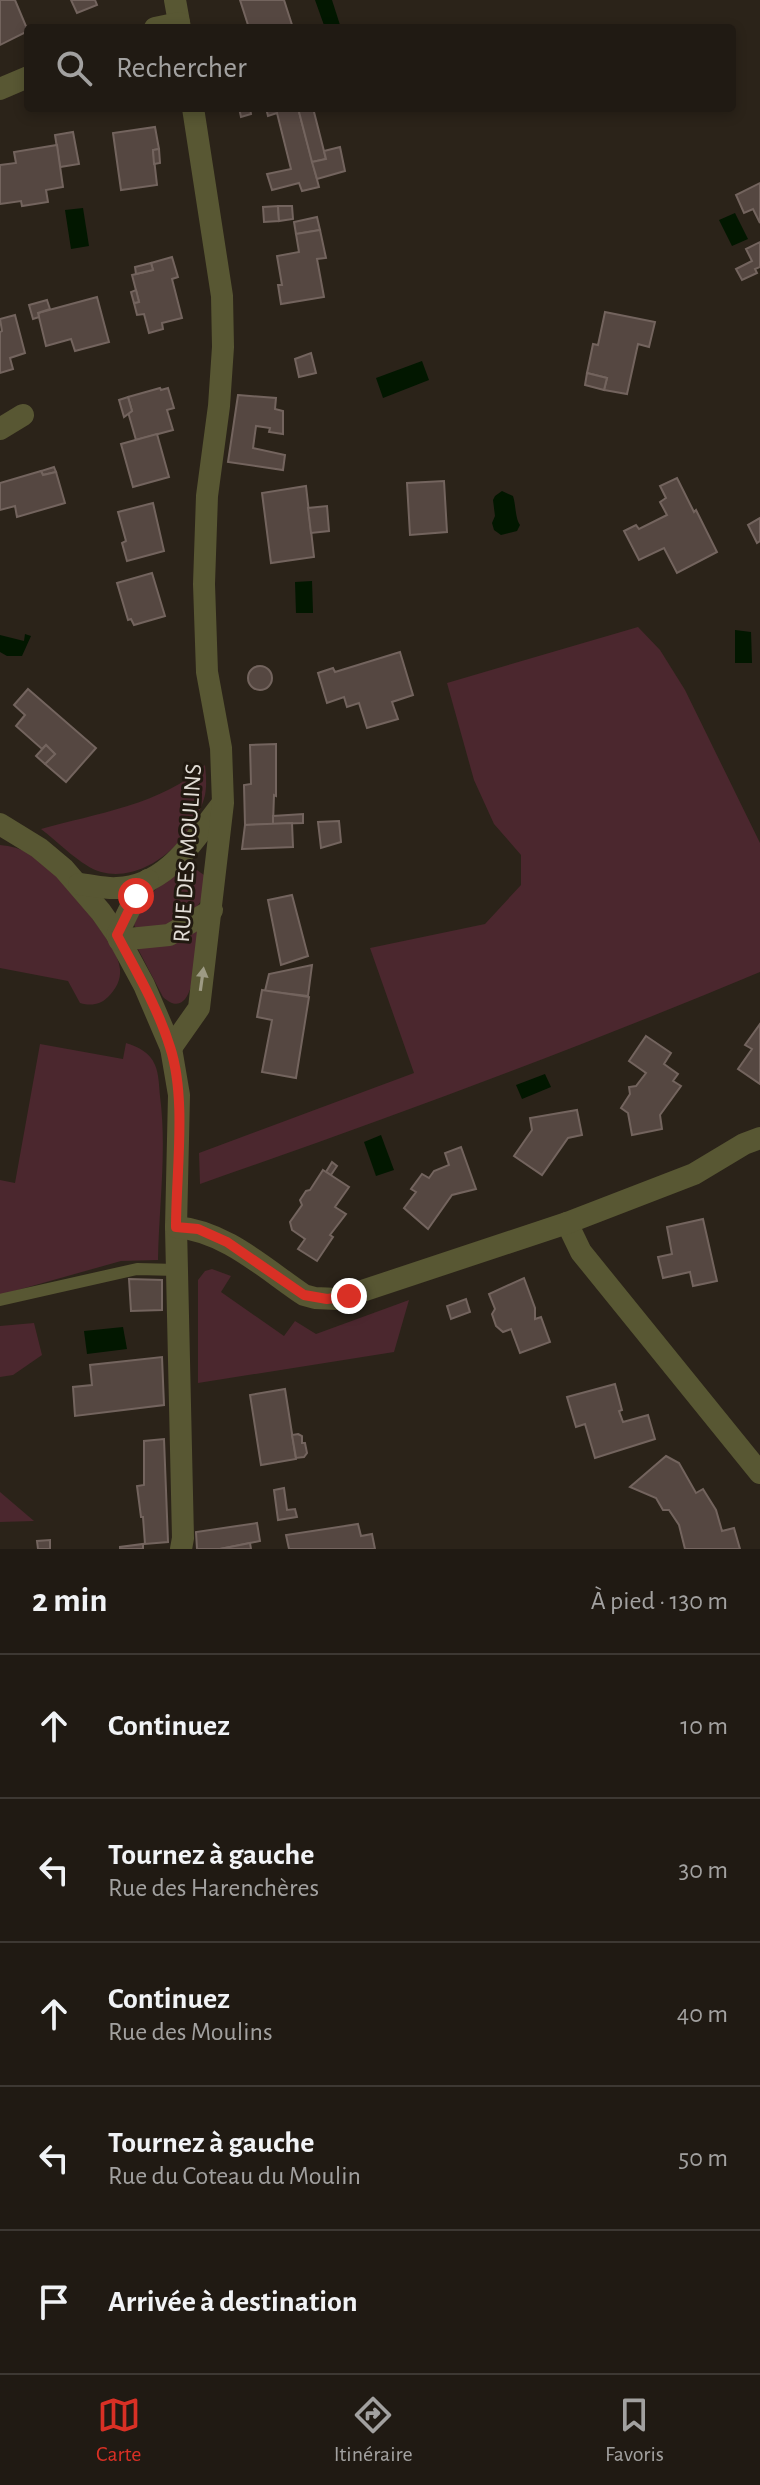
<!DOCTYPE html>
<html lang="fr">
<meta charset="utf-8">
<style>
body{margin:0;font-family:"Alegreya Sans",sans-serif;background:#28231c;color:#f1f3f6}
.stop{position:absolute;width:24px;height:24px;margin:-18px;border:6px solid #d93025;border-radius:50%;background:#fff}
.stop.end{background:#d93025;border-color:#fff;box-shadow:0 2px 8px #0008}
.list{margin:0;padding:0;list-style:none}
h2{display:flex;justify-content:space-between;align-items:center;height:104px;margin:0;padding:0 32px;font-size:34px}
h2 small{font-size:26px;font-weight:400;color:#a2a1a0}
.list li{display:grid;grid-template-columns:52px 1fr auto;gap:24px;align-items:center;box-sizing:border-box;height:144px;padding:0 32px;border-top:2px solid #3d3833}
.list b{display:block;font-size:30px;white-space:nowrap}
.list p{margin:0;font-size:26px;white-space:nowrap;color:#a2a1a0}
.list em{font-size:26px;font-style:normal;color:#a2a1a0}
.icon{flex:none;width:44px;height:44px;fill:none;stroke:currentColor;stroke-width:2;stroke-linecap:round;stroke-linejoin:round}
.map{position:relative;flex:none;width:760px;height:1549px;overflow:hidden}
.search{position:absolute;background:#201a13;box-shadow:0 4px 12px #0003;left:24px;right:24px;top:24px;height:88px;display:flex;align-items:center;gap:20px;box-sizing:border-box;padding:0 28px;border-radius:8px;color:#a2a1a0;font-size:30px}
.sheet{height:824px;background:#201a13}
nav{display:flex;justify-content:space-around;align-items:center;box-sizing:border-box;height:112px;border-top:2px solid #3d3833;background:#201a13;font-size:22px;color:#a2a1a0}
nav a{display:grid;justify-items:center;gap:4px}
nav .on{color:#d93025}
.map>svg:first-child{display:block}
</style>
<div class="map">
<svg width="760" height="1549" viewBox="0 0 760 1549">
<rect width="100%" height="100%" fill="#2b2319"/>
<g fill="#4b272e">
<path d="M638,627L660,650L685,690L760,843V972C576,1049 389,1118 200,1184L199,1153L414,1073L370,948L485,924L521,885V855L494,824L474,780L447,683Z"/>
<path d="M205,765C206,774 207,786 205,795C195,837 147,884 101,872C82,867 57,841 41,829C94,814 164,804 205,765Z"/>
<path d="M0,845C43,847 75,893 97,925C106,938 118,953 120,969C121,980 116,989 108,997C100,1005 91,1006 80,1003L68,981L0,968Z"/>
<path d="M187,867L194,868L204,875V897L196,908L162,928H136L134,925C145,898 160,879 187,867Z"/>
<path d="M198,928C197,944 197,1028 163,997L138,949Z"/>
<path d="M126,1043C138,1047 150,1052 155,1065C159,1074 159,1086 160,1096C167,1150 159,1205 158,1260L121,1261L0,1295V1180L15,1183L40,1044L123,1059Z"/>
<path d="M212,1269L231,1276L221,1292L284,1336L295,1321L316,1334L409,1300L394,1352L198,1383V1280L205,1271Z"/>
<path d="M34,1323L42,1355L13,1375L0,1377V1326Z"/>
<path d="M0,1492L34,1521L0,1522Z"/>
</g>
<g fill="#021700">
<path d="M315,0H332L340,25L325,28Z"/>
<path d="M83,208L89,246L71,249L65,210Z"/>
<path d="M735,213L748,239L732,246L719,220Z"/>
<path d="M422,361L429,380L383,398L376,378Z"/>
<path d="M502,491L513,496C516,505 515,518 520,525L517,531L501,535L494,530L492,523L495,516L493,500L495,496Z"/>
<path d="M312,581L313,613H296L295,582Z"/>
<path d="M735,630L751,632L752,663H735Z"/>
<path d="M25,634L31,636L22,656H7L0,652V635L24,641Z"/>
<path d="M545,1074L551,1087L522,1099L516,1085Z"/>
<path d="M381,1135L394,1170L376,1176L364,1142Z"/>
<path d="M123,1327L127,1349L87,1354L84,1331Z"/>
</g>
<g fill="#554741" stroke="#73645e" stroke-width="2">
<path d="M0,0H15L28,31L0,45Z"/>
<path d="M71,0H95L97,5L77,13Z"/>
<path d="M240,0H284L293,28H249Z"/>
<path d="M239,108H250L251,114L241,117Z"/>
<path d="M266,108H298L319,187L302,191L299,183L272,190L267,174L291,169L277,113L268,116Z"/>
<path d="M298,108H313L326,159L312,162Z"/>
<path d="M155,127L159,149L153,150L157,185L121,190L113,133Z"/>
<path d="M73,132L79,164L60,167L55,135Z"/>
<path d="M57,145L63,187L46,190L48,202L22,206L21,201L0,204V165L16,163L14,152Z"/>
<path d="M340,147L345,171L317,179L312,162L326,159L324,151Z"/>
<path d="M159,149L160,163L154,164L153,150Z"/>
<path d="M760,183V223L753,209L744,213L736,195Z"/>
<path d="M278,206L279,221L264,222L263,207Z"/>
<path d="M278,206H292L293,219L279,221Z"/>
<path d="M317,217L320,230L296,234L294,222Z"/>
<path d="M320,230L326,258L317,259L324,297L281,304L278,285H282L277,256L299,252L296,234Z"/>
<path d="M760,242V267L755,269L757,273L742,280L736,269L752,261L746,249Z"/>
<path d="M172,257L178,277L172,279L182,318L162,323L163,329L149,333L144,314L137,315L134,303L139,302L132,275L153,270L151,263Z"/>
<path d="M151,263L153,270L136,274L135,267Z"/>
<path d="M136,290L139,302L134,303L131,292Z"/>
<path d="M97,297L109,342L75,351L71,339L46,346L38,313Z"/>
<path d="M47,300L50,309L38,313L39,317L33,319L29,305Z"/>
<path d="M605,312L655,322L649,347L638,344L627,394L604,390L607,378L587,373L593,344L598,345Z"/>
<path d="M15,315L25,353L10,358L13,369L0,373V332L2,331L0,319Z"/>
<path d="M311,353L316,373L299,377L295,359Z"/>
<path d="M587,373L607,378L604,390L585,385Z"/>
<path d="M160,388L161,390L168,388L174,408L167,410L173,430L136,440L128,412L132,411L128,397Z"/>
<path d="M238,395L276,398L275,409L283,411V434L269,432L270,428L256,426L253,448L285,455L283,470L228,462Z"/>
<path d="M128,397L132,411L124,417L119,400Z"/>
<path d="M157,434L169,477L133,487L121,444Z"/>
<path d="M54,467L56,472L43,475L41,471Z"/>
<path d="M41,471L43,475L56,472L65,503L17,517L15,506L0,510V483Z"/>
<path d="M677,478L694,512L696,510L717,552L677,573L664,548L639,560L624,531L636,525L639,529L667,515L660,502L666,498L660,486Z"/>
<path d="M444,481L447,532L410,535L407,483Z"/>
<path d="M306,486L314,557L271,563L262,493Z"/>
<path d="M153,503L164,551L127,561L122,543L126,541L118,512Z"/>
<path d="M327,506L329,531L311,533L308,508Z"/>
<path d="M760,518V541L757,543L748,525Z"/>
<path d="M152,573L165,616L134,625L131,619L128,620L117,583Z"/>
<path d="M400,652L413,695L392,702L398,719L367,728L359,703L347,707L344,697L327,703L318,673L333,668L335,672Z"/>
<circle cx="260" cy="678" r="12"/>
<path d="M28,689L96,748L66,782L45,764L55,754L46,745L42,749L16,726L25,715L14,705Z"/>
<path d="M276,744V796L274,795L273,824L245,825L244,785L251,784L250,745Z"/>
<path d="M46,745L55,754L45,764L36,756Z"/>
<path d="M303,814V823L273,824V816Z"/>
<path d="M339,821L341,842L321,848L318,822Z"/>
<path d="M292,823L293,847L242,849L245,825Z"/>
<path d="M292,895L308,956L281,965L268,900Z"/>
<path d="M312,965L308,996L265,991L269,974Z"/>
<path d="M262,990L309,997L296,1078L262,1072L272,1020L257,1017Z"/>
<path d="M760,1024V1084L738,1069L752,1049L745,1045Z"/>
<path d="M646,1036L671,1053L664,1064L678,1074L673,1081L681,1086L660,1115L662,1129L632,1135L628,1113L621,1108L630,1094L629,1087L636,1086L646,1073L629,1061Z"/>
<path d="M577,1110L582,1135L568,1138L542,1175L514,1156L532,1130L530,1118Z"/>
<path d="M461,1147L476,1189L452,1195L428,1229L404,1208L416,1192L411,1189L422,1174L429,1178L434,1171L449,1165L445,1153Z"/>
<path d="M332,1162L337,1166L331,1175L326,1172Z"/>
<path d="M323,1170L349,1187L335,1207L346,1214L330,1235L333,1237L317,1261L298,1249L305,1239L292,1230L290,1222L302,1205L300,1200L306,1191L310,1190Z"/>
<path d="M703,1219L717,1281L693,1286L690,1272L663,1278L658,1257L672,1254L667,1227Z"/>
<path d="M524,1278L535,1308V1319L541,1317L550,1342L520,1353L511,1329L503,1332L496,1326L492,1314L495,1309L489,1294Z"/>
<path d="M129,1279L162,1280V1310L131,1311Z"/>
<path d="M466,1299L470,1312L451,1319L447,1306Z"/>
<path d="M162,1357L164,1405L75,1416L73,1387L92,1385L90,1365Z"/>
<path d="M615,1384L622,1410L619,1411L623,1422L648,1415L655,1439L595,1458L585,1424L576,1427L567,1397Z"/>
<path d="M285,1389L296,1459L261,1465L250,1395Z"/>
<path d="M298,1434L302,1436V1443H305L307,1453L304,1457L296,1458L292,1435Z"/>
<path d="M164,1439L168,1542L145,1544L143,1517H141L137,1486L144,1485V1441Z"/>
<path d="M666,1456L679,1463L696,1493L703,1489L716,1510L722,1531L734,1528L740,1549H685L679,1525L669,1510H663L656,1498L630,1487Z"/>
<path d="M284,1488L287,1510L295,1509L297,1517L278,1520L274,1490Z"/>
<path d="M257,1523L260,1541L220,1549H197L196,1532Z"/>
<path d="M358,1524L361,1536L372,1534L375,1549H289L286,1535Z"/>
<path d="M50,1540V1549H38L37,1541Z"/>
<path d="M250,1543L251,1549H220Z"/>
<path d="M143,1544V1549H120V1547Z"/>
</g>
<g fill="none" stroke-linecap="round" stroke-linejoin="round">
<path stroke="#585733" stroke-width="12" d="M0,1300L137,1269L177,1270"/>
<g stroke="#585733" stroke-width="22">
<path d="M175,0L180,28"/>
<path d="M155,28L179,23"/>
<path d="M0,89L28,77"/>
<path d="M0,429L23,415"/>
<path d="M0,824L39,848L64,869L101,912L117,935L144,985L171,1048L179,1095L176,1227L183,1538L181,1549"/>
<path d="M79,884C91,885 105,889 117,888C168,886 194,839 222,804"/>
<path d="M117,935L136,896L148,880"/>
<path d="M119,940L169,935L212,910"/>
<path d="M171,1048L199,1008L223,803L221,748L207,672L204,584L207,496L219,406L223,347L222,296L193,108"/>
<path d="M567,1223L581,1252L760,1473"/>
<path d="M176,1227C225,1231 264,1268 304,1295L315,1298L338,1299L567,1223L694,1174L744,1144L760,1138"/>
</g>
</g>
<defs><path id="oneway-solid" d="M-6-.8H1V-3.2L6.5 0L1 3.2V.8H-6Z" transform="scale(2)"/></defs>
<use fill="#9d9a84" href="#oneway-solid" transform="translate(202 979) rotate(-82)"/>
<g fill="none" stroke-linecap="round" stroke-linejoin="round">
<path stroke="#d93025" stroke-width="10" d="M136,896L117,935C136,971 158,1008 170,1047C187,1099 176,1172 176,1227L198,1229L227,1242L304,1295L327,1299L349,1296"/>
</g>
<g text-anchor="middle" stroke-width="6" stroke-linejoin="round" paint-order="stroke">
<g font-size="24" fill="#e2ddd6" stroke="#211910">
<text transform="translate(187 853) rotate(-86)" y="8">RUE DES MOULINS</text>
</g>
</g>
</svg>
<div class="stop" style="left:136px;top:896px"></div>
<div class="stop end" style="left:349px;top:1296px"></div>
<div class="search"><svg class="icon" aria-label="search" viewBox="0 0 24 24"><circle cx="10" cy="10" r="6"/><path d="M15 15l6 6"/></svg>Rechercher</div>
</div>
<section class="sheet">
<h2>2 min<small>À pied · 130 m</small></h2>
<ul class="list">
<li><svg class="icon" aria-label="ahead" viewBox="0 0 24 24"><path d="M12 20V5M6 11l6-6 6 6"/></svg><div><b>Continuez</b></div><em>10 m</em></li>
<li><svg class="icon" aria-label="left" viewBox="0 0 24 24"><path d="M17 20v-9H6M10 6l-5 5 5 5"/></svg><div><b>Tournez à gauche</b><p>Rue des Harenchères</p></div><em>30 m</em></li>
<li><svg class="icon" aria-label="ahead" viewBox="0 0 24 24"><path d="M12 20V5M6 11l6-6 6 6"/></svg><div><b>Continuez</b><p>Rue des Moulins</p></div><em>40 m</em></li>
<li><svg class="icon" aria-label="left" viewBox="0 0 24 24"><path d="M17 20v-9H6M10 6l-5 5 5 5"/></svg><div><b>Tournez à gauche</b><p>Rue du Coteau du Moulin</p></div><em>50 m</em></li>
<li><svg class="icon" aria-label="arrive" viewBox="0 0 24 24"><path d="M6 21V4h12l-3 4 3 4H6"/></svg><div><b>Arrivée à destination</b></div></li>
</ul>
</section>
<nav>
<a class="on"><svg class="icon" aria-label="map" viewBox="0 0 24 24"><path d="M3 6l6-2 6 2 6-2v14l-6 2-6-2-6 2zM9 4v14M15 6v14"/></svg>Carte</a>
<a><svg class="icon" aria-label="directions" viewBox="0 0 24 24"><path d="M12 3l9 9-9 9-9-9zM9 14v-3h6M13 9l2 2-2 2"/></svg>Itinéraire</a>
<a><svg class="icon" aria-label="saved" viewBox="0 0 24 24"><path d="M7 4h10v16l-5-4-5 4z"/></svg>Favoris</a>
</nav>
